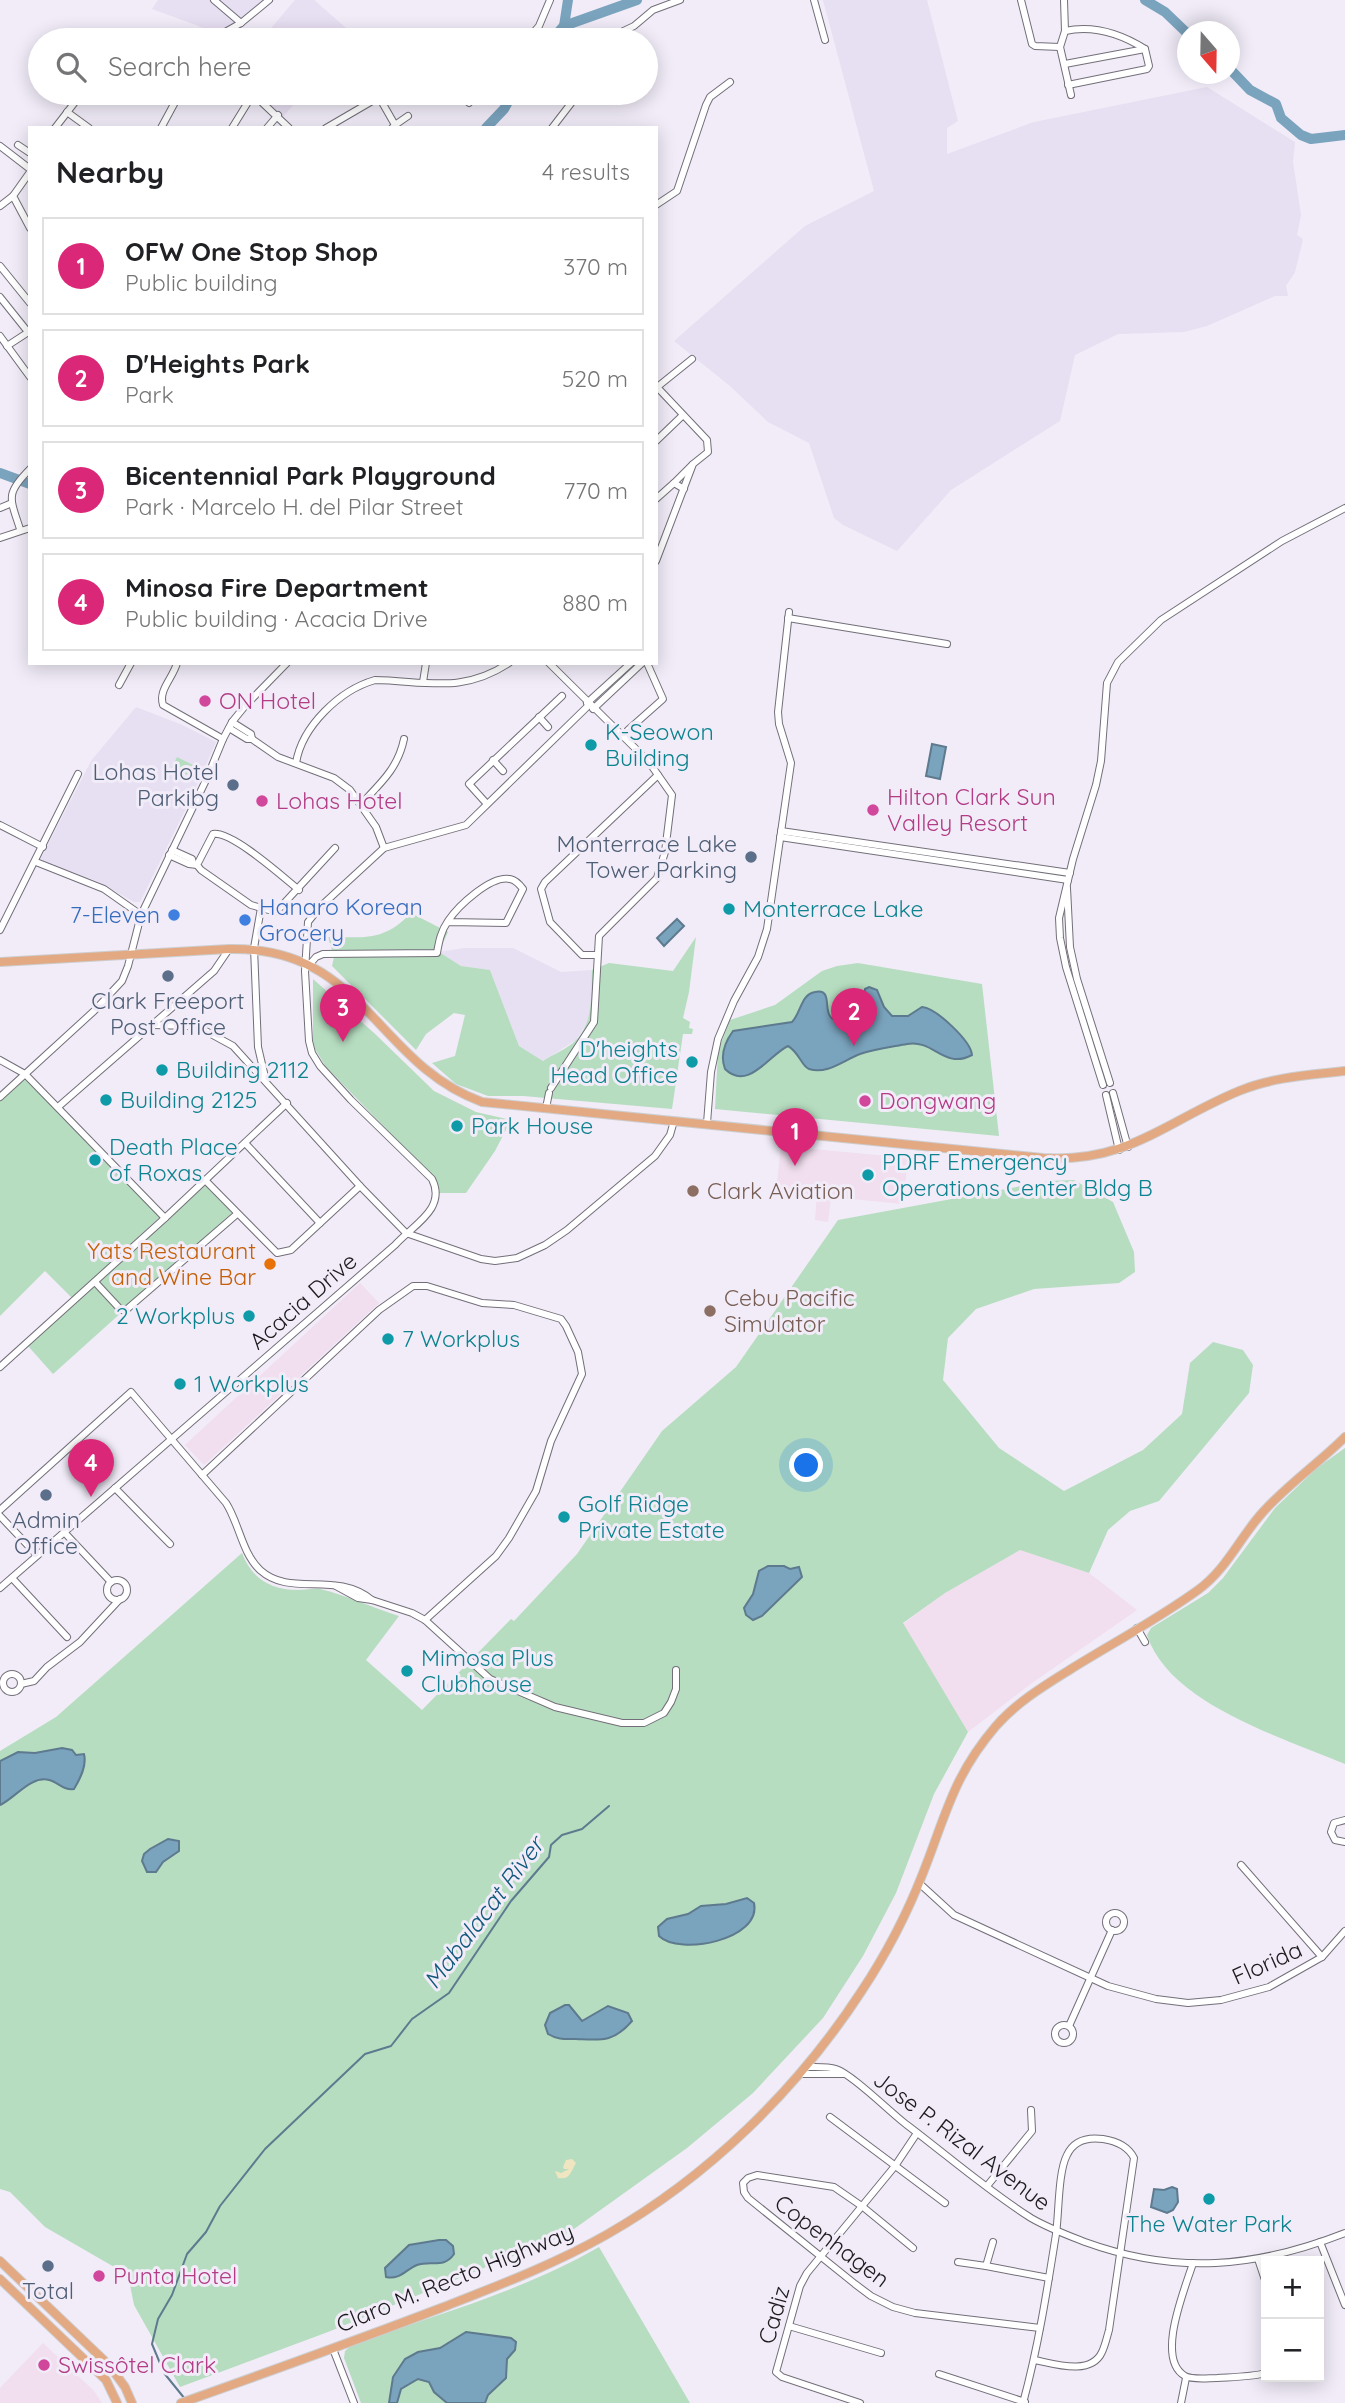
<!DOCTYPE html>
<meta charset="utf-8">
<style>
body{margin:0;font-family:Quicksand,sans-serif;background:#f6f6f6;color:#202124}
.controls{position:absolute;right:21px;bottom:21px;display:grid;overflow:hidden;border-radius:0px;box-shadow:0 4px 18px #0003}
.controls button{width:63px;height:63px;display:grid;place-items:center;padding:0;border:0;border-bottom:2px solid #e0e0e0;background:#fff;color:#202124;font:35px sans-serif}
.compass{position:absolute;left:1177px;top:21px;width:63px;height:63px;border-radius:50%;background:#fff;box-shadow:0 4px 18px #0003;rotate:160deg}
.you{position:absolute;left:807px;top:1466px;width:24px;height:24px;margin:-18px;border:5px solid #fff;border-radius:50%;background:#1a73e8;box-shadow:0 0 0 10px #1a73e833}
.badge{display:grid;place-items:center;width:46px;height:46px;border-radius:50%;background:#db2777;color:#fff;font-size:23px;font-weight:700}
.pin{position:absolute;translate:-50% -58px;filter:drop-shadow(0 2px 4px #0008)}
.pin::after{content:'';position:absolute;top:37px;width:24px;height:21px;background:inherit;clip-path:polygon(0 0,100% 0,50% 100%)}
.list{margin:0;padding:0;list-style:none}
h2{display:flex;justify-content:space-between;align-items:center;height:91px;margin:0;padding:0 28px;font-size:30px}
h2 small{font-size:23px;font-weight:400;color:#757577}
.list li{display:grid;grid-template-columns:46px 1fr auto;gap:21px;align-items:center;box-sizing:border-box;height:98px;margin:0 14px 14px;padding:0 14px;border:2px solid #e0e0e0;border-radius:0px}
.list b{display:block;font-size:26px;white-space:nowrap}
.list p{margin:0;font-size:23px;white-space:nowrap;color:#757577}
.list em{font-size:23px;font-style:normal;color:#757577}
.icon{flex:none;width:38px;height:38px;fill:none;stroke:currentColor;stroke-width:2;stroke-linecap:round;stroke-linejoin:round}
.map{position:relative;flex:none;width:1345px;height:2403px;overflow:hidden}
.search{position:absolute;background:#fff;box-shadow:0 4px 18px #0003;left:28px;top:28px;width:630px;height:77px;display:flex;align-items:center;gap:18px;box-sizing:border-box;padding:0 24px;border-radius:38px;color:#757577;font-size:26px}
.panel{position:absolute;background:#fff;box-shadow:0 4px 18px #0003;left:28px;top:126px;width:630px;height:539px;border-radius:0px}
.map>svg:first-child{display:block}
</style>
<div class="map">
<svg width="1345" height="2403" viewBox="0 0 1345 2403">
<rect width="100%" height="100%" fill="#f1ecf8"/>
<g fill="#f1deee">
<path d="M781,1146L908,1158L903,1204L831,1197L828,1222L815,1220L817,1195L776,1191Z"/>
<path d="M360,1283L379,1303L204,1465L185,1445Z"/>
<path d="M1020,1550L1089,1573L1137,1610L1032,1683L968,1732L903,1624L945,1593Z"/>
<path d="M43,2343L94,2391L102,2403H0V2388Z"/>
</g>
<g fill="#e7dff2">
<path d="M158,0H265L262,6L214,36L211,32L196,25L152,9Z"/>
<path d="M295,0H314L354,35L350,40H261Z"/>
<path d="M823,0H927L958,121L947,128V154L1034,122L1207,87L1295,142L1293,162L1301,215L1297,235L1303,239L1295,272L1286,286L1288,296H1275L1207,326L1184,332L1118,334L1075,355L1060,421L951,490L897,551L843,525L834,518L809,443L768,422L730,386L674,341L805,226L874,191Z"/>
<path d="M251,93H304L281,119Z"/>
<path d="M136,707L180,724L216,742L192,796L140,902H134L97,881L43,862L41,858L91,761Z"/>
<path d="M464,948H513L561,972L592,970L591,1008L586,1025L576,1040L543,1061L519,1046L490,970L461,966L439,952Z"/>
</g>
<g fill="#b6ddc0">
<path d="M177,757L197,767L192,777L172,767Z"/>
<path d="M411,913L448,932L439,952L461,966L490,970L519,1046L543,1061C553,1054 568,1049 576,1040C594,1022 591,993 592,970L609,963L673,971L696,937L689,992L683,1018L690,1022L689,1028L693,1029L692,1034H683L672,1109L523,1096H488L456,1084L432,1063L455,1056L465,1015L454,1013L426,1034L416,1050L332,966L334,957L328,937C365,937 383,942 411,913Z"/>
<path d="M858,963L982,984L999,1136L715,1109L718,1051L730,1020L775,1005L822,971L837,966Z"/>
<path d="M313,979L373,1032L434,1091L476,1112L511,1120L495,1151L466,1193H439L434,1178L326,1067L315,1049L313,1040Z"/>
<path d="M26,1077L161,1216L72,1298L45,1271L0,1316V1100Z"/>
<path d="M1074,1180L1113,1202L1134,1252L1135,1272L1119,1283L1034,1289L976,1309L948,1338L943,1380L999,1448L1064,1491L1143,1450L1182,1414L1190,1363L1213,1342L1243,1350L1253,1365L1249,1393L1159,1501L1130,1511L1108,1530L1089,1573L1020,1550L945,1593L903,1623L968,1732L934,1794L896,1893L863,1956L823,2018L753,2093L687,2148L567,2234L328,2332L180,2387L134,2305L128,2275L45,2227L10,2192L0,2189V1751L56,1717L242,1553C251,1578 271,1590 298,1590C305,1590 313,1588 320,1589C346,1595 373,1608 399,1616L366,1660L422,1710L511,1619L514,1621L577,1554L662,1431L736,1367L838,1220L1049,1181Z"/>
<path d="M206,1185L232,1213L53,1374L28,1346Z"/>
<path d="M1345,1448V1764C1284,1738 1169,1704 1147,1635L1151,1628L1208,1593L1223,1578L1275,1508L1317,1468Z"/>
<path d="M599,2247L690,2403H361L344,2358L345,2351L353,2344C435,2315 523,2291 599,2247Z"/>
</g>
<path fill="#efe5c0" d="M572,2159L576,2163C570,2173 570,2180 558,2178L555,2171L561,2173L569,2169H564L563,2167L566,2160Z"/>
<g fill="#7aa3bd" stroke="#5e7a8e" stroke-width="2">
<path d="M932,744L946,747L940,779L926,776Z"/>
<path d="M677,919L684,926L664,946L657,938Z"/>
<path d="M869,987L877,990L884,1007L892,1016H908L922,1007C936,1008 971,1041 972,1055C944,1070 934,1039 907,1044C891,1047 875,1049 860,1054C844,1060 827,1075 809,1069C802,1067 799,1052 788,1046C770,1054 748,1092 725,1069C720,1056 725,1042 733,1031L792,1022C801,1013 801,994 815,992C832,988 824,1008 830,1016C838,1028 853,1018 859,1011C865,1004 864,998 865,989Z"/>
<path d="M768,1566H784L790,1569L799,1567L802,1577L762,1616L753,1620L746,1615L744,1608L753,1594L759,1571Z"/>
<path d="M62,1748L72,1750L76,1755L84,1754C87,1766 80,1779 74,1789C64,1791 58,1782 49,1780C31,1775 14,1799 0,1805V1761L18,1752L35,1753Z"/>
<path d="M168,1839L179,1841V1851L163,1862L156,1872H147L142,1861L144,1854L150,1849Z"/>
<path d="M747,1898L754,1903C762,1940 679,1956 659,1936L658,1927L667,1919L688,1914L701,1906L726,1904Z"/>
<path d="M565,2005H569L582,2021L608,2006L628,2013L632,2021C613,2043 601,2040 576,2039C565,2039 558,2040 548,2034L545,2025L550,2013Z"/>
<path d="M1172,2187L1177,2189L1178,2202L1173,2210L1167,2213L1151,2207L1154,2189L1164,2190Z"/>
<path d="M439,2240H446L453,2246L454,2254C444,2269 431,2260 417,2265C405,2270 400,2280 386,2277L385,2268L409,2245Z"/>
<path d="M466,2332L511,2338L516,2342L515,2350L507,2359L506,2378L488,2395L485,2403H447L434,2392L429,2382L418,2379L401,2389L397,2403H389L393,2377L405,2359L418,2352L440,2348Z"/>
</g>
<g fill="none" stroke-linecap="round" stroke-linejoin="round">
<path stroke="#5e7a8e" stroke-width="2" d="M185,2399L164,2373L152,2344L158,2319L172,2295L187,2254L206,2232L220,2206L265,2149L365,2054L391,2046L412,2019L449,1993L511,1901L549,1857L551,1845L562,1835L582,1829L609,1806"/>
<g stroke="#7aa3bd" stroke-width="10">
<path d="M1145,0L1165,12L1188,34"/>
<path d="M564,26L568,0"/>
<path d="M551,40L564,26L637,0"/>
<path d="M1230,69L1250,90L1276,104L1281,118L1301,135L1311,139L1345,135"/>
<path d="M486,128L504,109L513,93"/>
<path d="M0,473L30,484"/>
</g>
<g stroke="#736f79" stroke-width="8">
<g id="minor">
<path d="M214,0L241,23"/>
<path d="M814,0L825,40"/>
<path d="M1021,0L1032,44L1035,46L1060,47"/>
<path d="M1064,0L1065,31L1060,47L1071,95"/>
<path d="M1065,31C1093,25 1121,34 1145,49L1149,66L1147,69L1068,85"/>
<path d="M131,40L137,35"/>
<path d="M172,40C185,29 196,35 210,40"/>
<path d="M211,40L241,23L269,0"/>
<path d="M527,40L539,26L550,0"/>
<path d="M612,40L615,35L634,26L653,10L680,0"/>
<path d="M1065,64L1145,49"/>
<path d="M252,93L289,128"/>
<path d="M379,97L395,125L392,128"/>
<path d="M469,103L477,93"/>
<path d="M67,112L89,128"/>
<path d="M395,125L408,116"/>
<path d="M55,128L82,93"/>
<path d="M161,128L180,93"/>
<path d="M232,128L253,94"/>
<path d="M267,128L278,115"/>
<path d="M326,128L386,93"/>
<path d="M552,128L579,93"/>
<path d="M18,145L30,153"/>
<path d="M0,146L30,169"/>
<path d="M30,172L13,196L30,228"/>
<path d="M656,205L677,191L706,105L710,97L730,82"/>
<path d="M0,206L13,196"/>
<path d="M0,266L30,303"/>
<path d="M0,297L28,332"/>
<path d="M0,336L30,377"/>
<path d="M7,346L30,331"/>
<path d="M656,388L692,359"/>
<path d="M656,441L682,416"/>
<path d="M674,483L692,465"/>
<path d="M656,499L674,483L684,489"/>
<path d="M0,508L12,503"/>
<path d="M20,529C10,498 5,494 30,469"/>
<path d="M0,538L30,528"/>
<path d="M656,561L693,464L708,452L707,440L657,387"/>
<path d="M788,618L947,644"/>
<path d="M177,663C173,678 158,690 163,705L223,739"/>
<path d="M549,663L648,761"/>
<path d="M423,682L426,663"/>
<path d="M119,685L131,663"/>
<path d="M587,703L631,663"/>
<path d="M593,709L642,663"/>
<path d="M539,717L548,727"/>
<path d="M232,722L251,734L252,739"/>
<path d="M229,728L247,739H252L278,757L334,778L350,790L376,827L384,848"/>
<path d="M628,730L663,699L647,663"/>
<path d="M493,760L503,771"/>
<path d="M296,763C302,726 340,690 375,680C427,681 462,694 509,663"/>
<path d="M361,804C381,783 398,768 404,739"/>
<path d="M487,804L469,784L562,696"/>
<path d="M0,825L43,847"/>
<path d="M781,831L1070,873"/>
<path d="M780,837L1068,880"/>
<path d="M172,850L192,859L193,863"/>
<path d="M169,855L189,864L197,865"/>
<path d="M36,862L104,889L141,915"/>
<path d="M1067,888L1070,947L1077,979L1110,1083"/>
<path d="M299,890C283,877 232,831 213,834L197,865L201,870L251,905L276,912L335,848"/>
<path d="M261,908L254,948L258,1047L265,1077"/>
<path d="M0,930L78,774"/>
<path d="M596,955H582L550,922L541,889L545,882L658,775"/>
<path d="M310,964L316,957L323,954L437,953C439,941 441,931 448,921C458,906 491,875 510,879C516,880 520,885 523,889L506,923L448,922"/>
<path d="M153,1025L190,1026L202,1029L233,1046L360,1186L406,1233L481,1259L495,1261L517,1258L545,1245L567,1230L655,1156L670,1135L674,1121"/>
<path d="M0,1060L25,1074L165,1218"/>
<path d="M1103,1085L1066,967L1060,938L1059,918L1073,859L1096,785L1101,761L1107,683L1118,662L1161,620L1282,541L1345,508"/>
<path d="M551,1088L594,1022L599,936L657,878L665,852L672,795L651,765"/>
<path d="M1113,1093L1128,1147"/>
<path d="M1106,1095L1119,1150"/>
<path d="M0,1097L94,1011L122,981L128,966L141,915L207,778L223,739L232,722L245,706L287,663"/>
<path d="M58,1107L214,971L229,949"/>
<path d="M546,1108L549,1093"/>
<path d="M707,1123L711,1072L718,1039L734,1001L758,957L767,929L791,763L779,724L778,712L789,612"/>
<path d="M245,1143L320,1223"/>
<path d="M205,1180L277,1253L291,1250L360,1186"/>
<path d="M95,1282L121,1310H126L237,1214"/>
<path d="M0,1367L165,1218L287,1103"/>
<path d="M202,1475L379,1310L413,1286H427L482,1303L514,1305L561,1319L566,1326L578,1352L582,1374L551,1441L536,1491L509,1538L496,1556L425,1620"/>
<path d="M115,1488L170,1544"/>
<path d="M0,1510L131,1392L226,1503C239,1523 242,1553 260,1570C291,1598 335,1570 372,1600"/>
<path d="M0,1516L37,1555"/>
<path d="M64,1532L111,1582"/>
<path d="M12,1578L67,1637"/>
<circle cx="117" cy="1590" r="10"/>
<path d="M336,1586L358,1598L372,1600L412,1613L425,1620L490,1679L555,1707L622,1723H644L664,1713L671,1702L676,1689V1670"/>
<path d="M0,1588L395,1245C413,1225 447,1209 432,1179L351,1100L320,1066L312,1053L309,1041L305,971L308,922L320,907L384,848L466,825L589,705"/>
<path d="M1137,1628L1145,1642"/>
<circle cx="12" cy="1683" r="9"/>
<path d="M21,1684L34,1681L47,1667L80,1642L120,1599"/>
<path d="M1345,1820L1334,1823L1331,1832L1335,1840L1345,1842"/>
<path d="M1241,1865L1322,1957"/>
<path d="M919,1883L954,1915L1108,1986L1156,1999L1188,2003L1221,2000L1269,1987L1322,1957L1345,1931"/>
<circle cx="1115" cy="1922" r="9"/>
<circle cx="1064" cy="2034" r="9"/>
<path d="M1069,2026L1112,1930"/>
<path d="M805,2067C814,2067 827,2066 836,2069C852,2074 891,2113 907,2125C948,2156 988,2191 1031,2218C1048,2228 1067,2235 1085,2242C1176,2275 1256,2268 1345,2233"/>
<path d="M799,2074H844"/>
<path d="M830,2117L945,2203"/>
<path d="M987,2186L1032,2131L1031,2110"/>
<path d="M993,2242L986,2266L1049,2278"/>
<path d="M1320,2242L1345,2305"/>
<path d="M913,2248L863,2207L834,2187L757,2175L748,2178L743,2183L744,2192L748,2198L855,2284L871,2296L893,2307L915,2313L1040,2328"/>
<path d="M1258,2259L1266,2283"/>
<path d="M958,2262L986,2266"/>
<path d="M1193,2263C1185,2289 1155,2359 1185,2376C1192,2380 1208,2378 1217,2378C1233,2377 1251,2377 1266,2373"/>
<path d="M789,2326L881,2353"/>
<path d="M333,2349L354,2403"/>
<path d="M939,2374L1025,2402"/>
<path d="M860,2403L782,2377L776,2372L800,2286L807,2273L895,2166L917,2133"/>
<path d="M1023,2403C1038,2348 1047,2291 1056,2234C1059,2213 1058,2172 1067,2155C1074,2140 1088,2137 1103,2139C1116,2141 1128,2146 1134,2158L1109,2330C1107,2337 1105,2346 1102,2352C1091,2376 1055,2364 1035,2360"/>
<path d="M1181,2403L1186,2378"/>
</g>
</g>
<g stroke="#cdcdce" stroke-width="10">
<g id="major">
<path d="M0,962L229,949C364,946 375,1063 482,1102L1043,1158C1129,1163 1166,1121 1239,1091C1272,1077 1310,1075 1345,1071"/>
<path d="M0,2261L109,2365L125,2387L132,2403"/>
<path d="M0,2279L106,2380L117,2403"/>
<path d="M181,2403C268,2372 355,2341 441,2308C497,2286 553,2265 606,2235C708,2177 797,2090 861,1992C885,1956 907,1914 923,1873C946,1815 953,1776 996,1726C1017,1702 1044,1686 1071,1669C1113,1643 1158,1619 1198,1590C1227,1569 1240,1537 1263,1512C1288,1484 1319,1463 1345,1437"/>
</g>
</g>
<use href="#minor" stroke="#fff" stroke-width="6"/>
<use href="#major" stroke="#e3a983" stroke-width="8"/>
</g>
<g fill="#d1479c" stroke="#f1ecf8" stroke-width="2.5">
<circle cx="205" cy="701" r="7"/>
<circle cx="262" cy="801" r="7"/>
<circle cx="873" cy="810" r="7"/>
<circle cx="865" cy="1101" r="7"/>
<circle cx="99" cy="2276" r="7"/>
<circle cx="44" cy="2365" r="7"/>
</g>
<g fill="#0f9aa8" stroke="#f1ecf8" stroke-width="2.5">
<circle cx="591" cy="745" r="7"/>
<circle cx="729" cy="909" r="7"/>
<circle cx="692" cy="1062" r="7"/>
<circle cx="162" cy="1070" r="7"/>
<circle cx="106" cy="1100" r="7"/>
<circle cx="457" cy="1126" r="7"/>
<circle cx="95" cy="1160" r="7"/>
<circle cx="868" cy="1175" r="7"/>
<circle cx="249" cy="1316" r="7"/>
<circle cx="388" cy="1339" r="7"/>
<circle cx="180" cy="1384" r="7"/>
<circle cx="564" cy="1517" r="7"/>
<circle cx="407" cy="1671" r="7"/>
<circle cx="1209" cy="2199" r="7"/>
</g>
<g fill="#5c6f8a" stroke="#f1ecf8" stroke-width="2.5">
<circle cx="233" cy="785" r="7"/>
<circle cx="751" cy="857" r="7"/>
<circle cx="168" cy="976" r="7"/>
<circle cx="46" cy="1495" r="7"/>
<circle cx="48" cy="2266" r="7"/>
</g>
<g fill="#3f7fe0" stroke="#f1ecf8" stroke-width="2.5">
<circle cx="174" cy="915" r="7"/>
<circle cx="245" cy="920" r="7"/>
</g>
<g fill="#8d6e63" stroke="#f1ecf8" stroke-width="2.5">
<circle cx="693" cy="1191" r="7"/>
<circle cx="710" cy="1311" r="7"/>
</g>
<circle fill="#e8710a" stroke="#f1ecf8" stroke-width="2.5" cx="270" cy="1264" r="7"/>
<g text-anchor="middle" stroke-width="6" stroke-linejoin="round" paint-order="stroke">
<g font-size="23" fill="#b23c85" stroke="#f1ecf8" text-anchor="start">
<text x="219" y="709">ON Hotel</text>
<text x="887" y="805">Hilton Clark Sun<tspan x="887" dy="26">Valley Resort</tspan></text>
<text x="276" y="809">Lohas Hotel</text>
<text x="879" y="1109">Dongwang</text>
<text x="113" y="2284">Punta Hotel</text>
<text x="58" y="2373">Swissôtel Clark</text>
</g>
<g font-size="23" fill="#0d838f" stroke="#f1ecf8" text-anchor="start">
<text x="605" y="740">K-Seowon<tspan x="605" dy="26">Building</tspan></text>
<text x="743" y="917">Monterrace Lake</text>
<text x="678" y="1057" text-anchor="end">D'heights<tspan x="678" dy="26">Head Office</tspan></text>
<text x="176" y="1078">Building 2112</text>
<text x="120" y="1108">Building 2125</text>
<text x="471" y="1134">Park House</text>
<text x="109" y="1155">Death Place<tspan x="109" dy="26">of Roxas</tspan></text>
<text x="882" y="1170">PDRF Emergency<tspan x="882" dy="26">Operations Center Bldg B</tspan></text>
<text x="235" y="1324" text-anchor="end">2 Workplus</text>
<text x="402" y="1347">7 Workplus</text>
<text x="194" y="1392">1 Workplus</text>
<text x="578" y="1512">Golf Ridge<tspan x="578" dy="26">Private Estate</tspan></text>
<text x="421" y="1666">Mimosa Plus<tspan x="421" dy="26">Clubhouse</tspan></text>
<text x="1209" y="2232" text-anchor="middle">The Water Park</text>
</g>
<g font-size="23" fill="#4e5e75" stroke="#f1ecf8">
<text x="219" y="780" text-anchor="end">Lohas Hotel<tspan x="219" dy="26">Parkibg</tspan></text>
<text x="737" y="852" text-anchor="end">Monterrace Lake<tspan x="737" dy="26">Tower Parking</tspan></text>
<text x="168" y="1009">Clark Freeport<tspan x="168" dy="26">Post Office</tspan></text>
<text x="46" y="1528">Admin<tspan x="46" dy="26">Office</tspan></text>
<text x="48" y="2299">Total</text>
</g>
<g font-size="23" fill="#366cbe" stroke="#f1ecf8" text-anchor="start">
<text x="259" y="915">Hanaro Korean<tspan x="259" dy="26">Grocery</tspan></text>
<text x="160" y="923" text-anchor="end">7-Eleven</text>
</g>
<g font-size="23" fill="#785e54" stroke="#f1ecf8" text-anchor="start">
<text x="707" y="1199">Clark Aviation</text>
<text x="724" y="1306">Cebu Pacific<tspan x="724" dy="26">Simulator</tspan></text>
</g>
<g font-size="23" fill="#c56008" stroke="#f1ecf8" text-anchor="end">
<text x="256" y="1259">Yats Restaurant<tspan x="256" dy="26">and Wine Bar</tspan></text>
</g>
<g font-size="23" fill="#1d1b1f" stroke="#f1ecf8">
<text transform="translate(303 1301) rotate(-41)" y="8">Acacia Drive</text>
<text transform="translate(1267 1963) rotate(-24)" y="8">Florida</text>
<text transform="translate(962 2141) rotate(37)" y="8">Jose P. Rizal Avenue</text>
<text transform="translate(832 2241) rotate(37)" y="8">Copenhagen</text>
<text transform="translate(455 2278) rotate(-22)" y="8">Claro M. Recto Highway</text>
<text transform="translate(774 2315) rotate(-74)" y="8">Cadiz</text>
</g>
<g font-size="24" font-style="italic" fill="#0f587c" stroke="#f1ecf8">
<text transform="translate(484 1913) rotate(-53)" y="8">Mabalacat River</text>
</g>
</g>
</svg>
<div class="controls">
<button>+</button>
<button>−</button>
</div>
<svg class="compass" viewBox="-18 -18 36 36"><path d="M0-13l5 13h-10z" fill="#e53935"/><path d="M0 13l5-13h-10z" fill="#757577"/></svg>
<div class="you"></div>
<div class="pin badge" style="left:795px;top:1166px">1</div>
<div class="pin badge" style="left:854px;top:1046px">2</div>
<div class="pin badge" style="left:343px;top:1042px">3</div>
<div class="pin badge" style="left:91px;top:1497px">4</div>
<div class="search"><svg class="icon" aria-label="search" viewBox="0 0 24 24"><circle cx="10" cy="10" r="6"/><path d="M15 15l6 6"/></svg>Search here</div>
<section class="panel">
<h2>Nearby<small>4 results</small></h2>
<ul class="list">
<li><span class="badge">1</span><div><b>OFW One Stop Shop</b><p>Public building</p></div><em>370 m</em></li>
<li><span class="badge">2</span><div><b>D'Heights Park</b><p>Park</p></div><em>520 m</em></li>
<li><span class="badge">3</span><div><b>Bicentennial Park Playground</b><p>Park · Marcelo H. del Pilar Street</p></div><em>770 m</em></li>
<li><span class="badge">4</span><div><b>Minosa Fire Department</b><p>Public building · Acacia Drive</p></div><em>880 m</em></li>
</ul>
</section>
</div>
